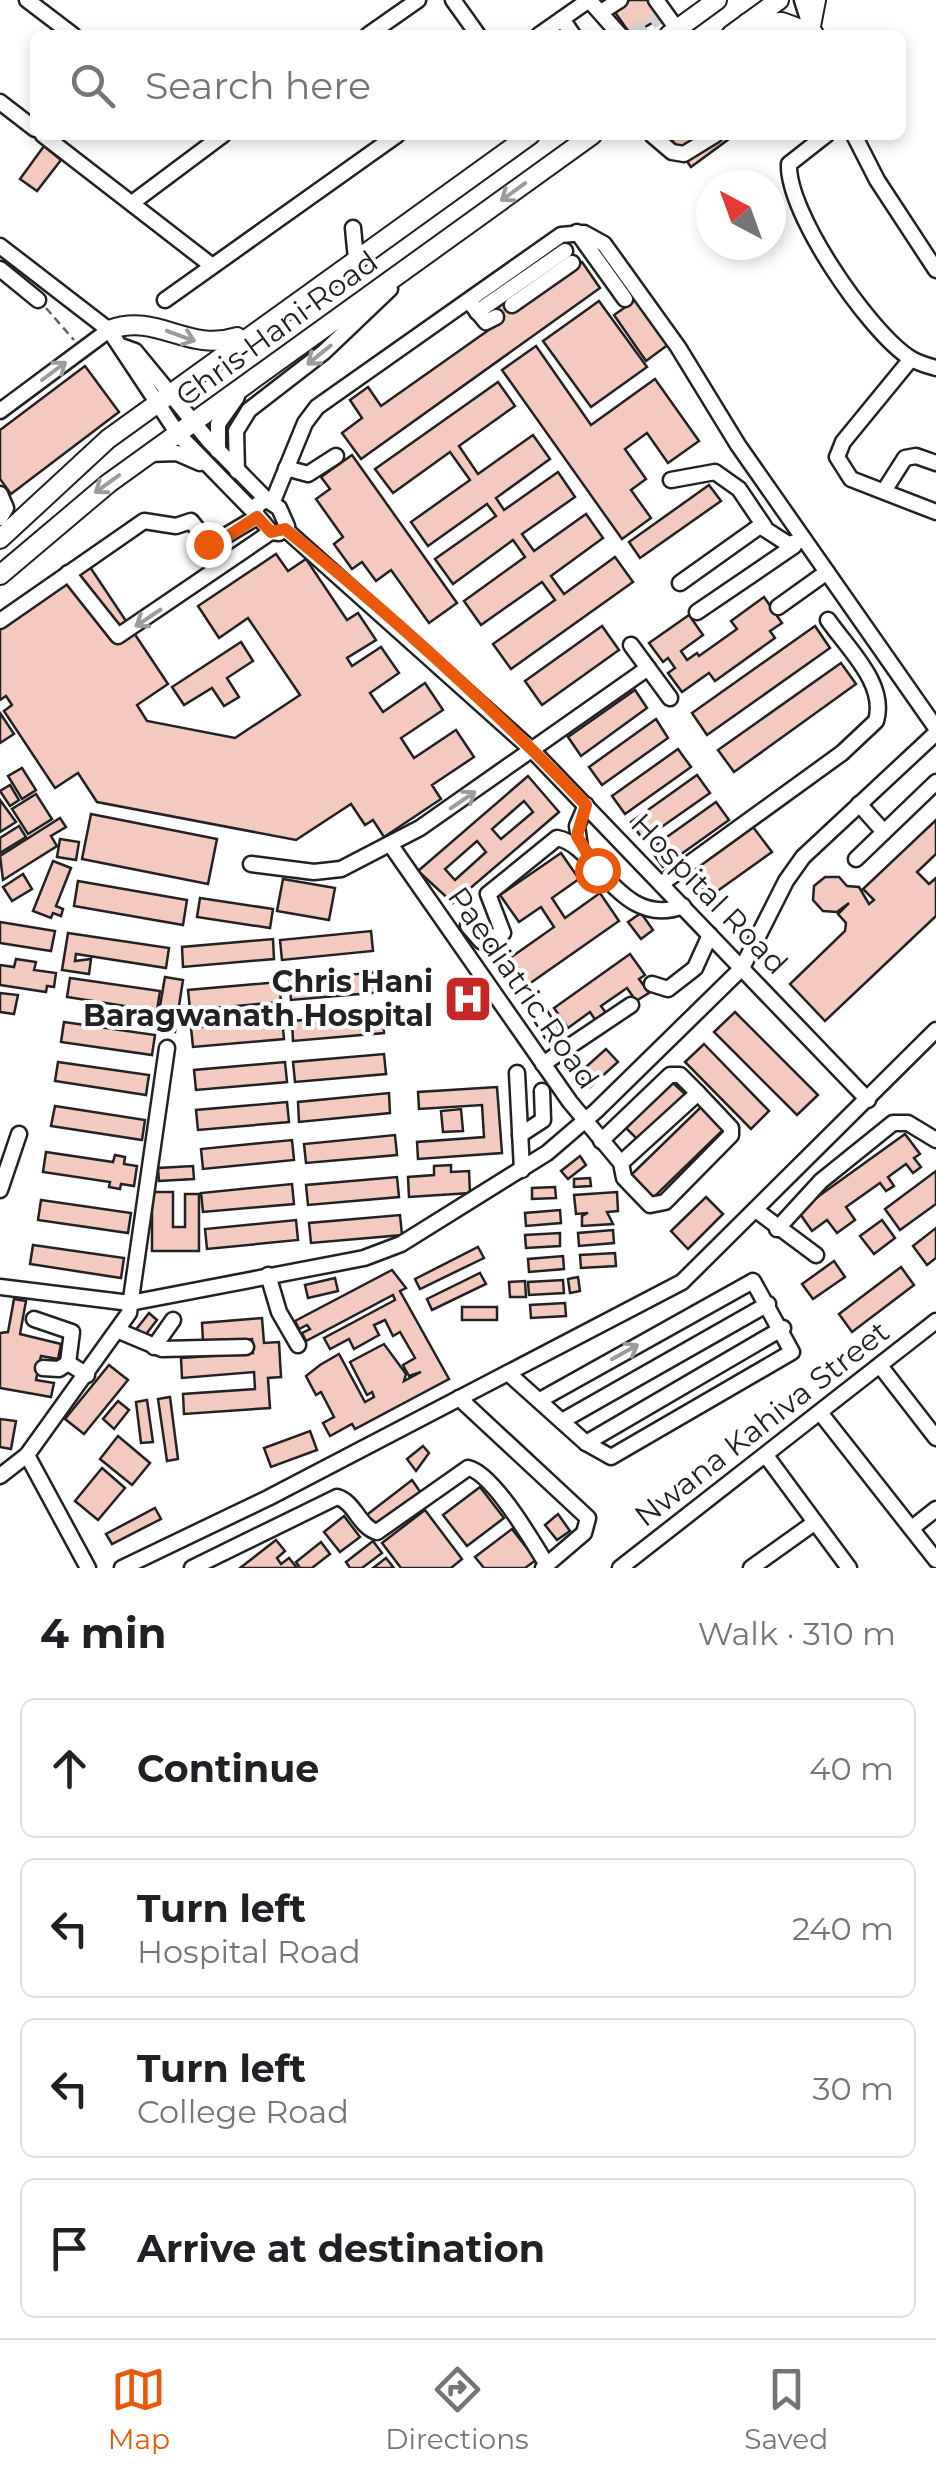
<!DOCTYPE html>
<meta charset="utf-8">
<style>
body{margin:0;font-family:Montserrat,sans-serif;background:#f6f6f6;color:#202124}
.compass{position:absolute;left:696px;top:170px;width:90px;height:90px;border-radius:50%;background:#fff;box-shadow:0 5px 15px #0003;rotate:319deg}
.stop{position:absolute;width:30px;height:30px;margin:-22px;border:8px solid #ea580c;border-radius:50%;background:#fff}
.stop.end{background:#ea580c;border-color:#fff;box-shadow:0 2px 10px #0008}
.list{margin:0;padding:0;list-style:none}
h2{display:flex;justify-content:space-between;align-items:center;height:130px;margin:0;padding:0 40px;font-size:42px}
h2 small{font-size:32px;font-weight:400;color:#757577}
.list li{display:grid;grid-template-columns:65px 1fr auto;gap:30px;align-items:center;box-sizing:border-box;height:140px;margin:0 20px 20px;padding:0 20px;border:2px solid #e0e0e0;border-radius:15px}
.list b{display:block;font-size:38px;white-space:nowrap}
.list p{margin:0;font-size:32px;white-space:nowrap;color:#757577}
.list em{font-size:32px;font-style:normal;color:#757577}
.icon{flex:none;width:55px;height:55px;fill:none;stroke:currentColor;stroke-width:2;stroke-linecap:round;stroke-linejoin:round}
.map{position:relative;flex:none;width:936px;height:1568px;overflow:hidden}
.search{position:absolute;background:#fff;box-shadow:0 5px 15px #0003;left:30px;right:30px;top:30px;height:110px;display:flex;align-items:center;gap:25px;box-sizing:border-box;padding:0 35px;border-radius:15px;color:#757577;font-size:38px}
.sheet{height:770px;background:#fff}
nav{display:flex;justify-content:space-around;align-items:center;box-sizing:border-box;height:140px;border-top:2px solid #e0e0e0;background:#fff;font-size:28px;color:#757577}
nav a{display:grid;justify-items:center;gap:5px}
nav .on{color:#ea580c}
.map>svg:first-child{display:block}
</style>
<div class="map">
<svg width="936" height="1568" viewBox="0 0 936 1568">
<rect width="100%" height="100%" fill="#fff"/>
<g fill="#f3c9c0" stroke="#222" stroke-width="2.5" fill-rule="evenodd">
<path d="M622,0H656L664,16L631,35L612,8Z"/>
<path d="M679,135H733V136L691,167L672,140Z"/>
<path d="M44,146L61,160L37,191L20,179Z"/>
<path d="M582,262L600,288L361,459L342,433L362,418L350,400L368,387L381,406L500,322L491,310L507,299L515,310Z"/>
<path d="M637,299L669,344L646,361L614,315Z"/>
<path d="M599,301L647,367L591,407L543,341Z"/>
<path d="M536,346L591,425L655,379L699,441L668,463L647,433L625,449L646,479L631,490L651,518L622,539L502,370Z"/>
<path d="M85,366L119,412L11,494L0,479V430Z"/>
<path d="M498,382L515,406L459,446L478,474L533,435L550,459L496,498L504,510L558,472L575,497L522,534L534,551L586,514L603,538L551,576L564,594L615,557L633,582L511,669L493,644L555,600L542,582L481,625L464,601L525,557L513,540L453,584L435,559L496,516L487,504L428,546L411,522L470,480L450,452L393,493L375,469Z"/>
<path d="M352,455L457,603L429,623L391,570L376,581L362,562L352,569L334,544L343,537L316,499L330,489L321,477Z"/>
<path d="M709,485L721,501L640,558L629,542Z"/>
<path d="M276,554L288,571L306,559L347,620L358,613L376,640L347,658L352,666L381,647L399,673L370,693L383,712L425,683L443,710L401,738L414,758L456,730L474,757L432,785L441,799L384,837L373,820L365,825L351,804L296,840L97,802L78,773L55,788L4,711L12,705L6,696L0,700V623L88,564L168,684L137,705L147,721L235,738L300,695L248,618L219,638L198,606Z"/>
<path d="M764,597L782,623L770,631L775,638L715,681L709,673L682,692L668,673L675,668L668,658L663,662L649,643L689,615L703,635L681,651L687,660L697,653L699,656L737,629L731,621Z"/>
<path d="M602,626L619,650L542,705L525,681Z"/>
<path d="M815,626L830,648L707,735L692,713Z"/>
<path d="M241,642L253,661L227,678L239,697L224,706L212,688L184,705L172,687Z"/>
<path d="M841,663L856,684L734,772L718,750Z"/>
<path d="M635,690L647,708L581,756L568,737Z"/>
<path d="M0,713L14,734L0,743Z"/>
<path d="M656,719L668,738L602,785L589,767Z"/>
<path d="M678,749L691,767L625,814L612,796Z"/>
<path d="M22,768L36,790L22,799L8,776Z"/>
<path d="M697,775L710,793L643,840L631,822Z"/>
<path d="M528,776L559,812L453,903L418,871ZM524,801L533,812L501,839L492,829ZM477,841L486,852L455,880L445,869Z"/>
<path d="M10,785L19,800L10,806L0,791Z"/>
<path d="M36,794L52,819L28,834L12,809Z"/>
<path d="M0,800L16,822L0,832Z"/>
<path d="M716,802L729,820L663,867L650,849Z"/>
<path d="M91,814L217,839L208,884L82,859Z"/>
<path d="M60,818L66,827L51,836L57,846L3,880L0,856Z"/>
<path d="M936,820V854L917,872L929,884L936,878V916L825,1021L790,984L845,931L846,923L838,914L849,903L837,912L823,911L813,900L814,886L825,877H839L847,886L859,887L869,904L874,900L863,889Z"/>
<path d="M19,826L26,837L0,853V838Z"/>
<path d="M753,827L772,852L709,897L691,871Z"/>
<path d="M60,839L79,842L76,860L57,857Z"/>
<path d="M561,853L579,879L552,898L565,918L600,893L619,921L529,984L510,958L554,927L541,907L519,922L500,895Z"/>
<path d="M53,861L71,868L56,906L63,909L61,916L53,913L51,918L33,911Z"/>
<path d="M23,874L32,889L12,901L3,887Z"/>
<path d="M283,879L335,888L329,920L277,911Z"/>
<path d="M78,881L187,900L183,925L74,906Z"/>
<path d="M200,898L273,909L270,928L197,917Z"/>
<path d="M641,913L653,930L641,939L628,922Z"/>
<path d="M0,922L55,931L51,951L0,943Z"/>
<path d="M371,931L373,951L282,960L280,940Z"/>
<path d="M68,933L169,948L166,968L76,954L75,961L91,959L89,974L62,970Z"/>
<path d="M273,939L274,959L183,967L182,947Z"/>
<path d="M630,954L645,975L639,979L649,993L636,1001L627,988L601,1006L606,1013L596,1021L590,1012L568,1028L554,1008Z"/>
<path d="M16,959L36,962L34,970L56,973L54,987L47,986L46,992L0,985V965L14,967Z"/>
<path d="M380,972L382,992L291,1000L289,980Z"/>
<path d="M165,977L183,980L175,1032L156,1029Z"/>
<path d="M70,978L160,991L157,1011L67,997Z"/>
<path d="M279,982L281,1002L190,1010L188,990Z"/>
<path d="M0,993L18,995L14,1014L0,1012Z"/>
<path d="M735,1012L818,1095L797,1115L714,1032Z"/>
<path d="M383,1013L384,1033L293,1041L292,1021Z"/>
<path d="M282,1019L284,1039L193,1047L191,1028Z"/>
<path d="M64,1022L155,1035L152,1055L61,1042Z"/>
<path d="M704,1044L769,1111L751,1129L685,1062Z"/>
<path d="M606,1049L618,1062L590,1087L578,1074Z"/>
<path d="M384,1054L386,1074L295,1082L293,1062Z"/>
<path d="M58,1062L149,1075L146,1095L55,1081Z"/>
<path d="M285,1062L287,1082L196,1090L194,1070Z"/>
<path d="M672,1082L685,1094L638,1140L625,1127Z"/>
<path d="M497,1087L502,1153L418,1159L417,1142L484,1137L482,1105L419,1109L418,1092Z"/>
<path d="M389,1093L390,1113L299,1122L298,1102Z"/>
<path d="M287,1102L289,1122L198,1130L196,1110Z"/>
<path d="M55,1106L145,1120L142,1140L51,1126Z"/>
<path d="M702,1106L724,1129L653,1198L631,1175Z"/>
<path d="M461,1109L463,1131L443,1132L441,1111Z"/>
<path d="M905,1134L920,1154L914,1158L921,1167L913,1173L906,1164L888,1177L894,1186L886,1191L880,1183L846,1207L855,1220L837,1233L827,1220L812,1231L798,1211Z"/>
<path d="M395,1135L397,1155L306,1163L304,1144Z"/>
<path d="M292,1140L294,1160L203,1169L201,1149Z"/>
<path d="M46,1152L113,1162L115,1155L125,1157L124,1164L137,1166L134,1186L121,1184L120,1189L109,1187L110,1182L43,1172Z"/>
<path d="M580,1156L586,1165L568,1179L561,1171Z"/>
<path d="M451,1165V1172L469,1171L470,1193L409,1197L408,1177L434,1175V1166Z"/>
<path d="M193,1166L194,1179L159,1181L158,1168Z"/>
<path d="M936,1171V1204L900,1230L885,1209Z"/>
<path d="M397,1177L399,1197L308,1205L306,1185Z"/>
<path d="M590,1178L591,1186L574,1187V1179Z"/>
<path d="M292,1184L294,1204L203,1212L201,1193Z"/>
<path d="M555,1187L556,1198L532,1199V1188Z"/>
<path d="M152,1192H173V1227H185V1194H199V1251H152Z"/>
<path d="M617,1192L618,1211L607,1212L613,1224L582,1226V1216L588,1213L576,1214L574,1195Z"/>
<path d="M706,1197L723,1214L688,1249L671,1231Z"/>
<path d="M41,1200L131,1213L128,1233L38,1220Z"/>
<path d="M560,1210L561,1223L526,1226L525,1213Z"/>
<path d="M400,1215L402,1235L311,1243L309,1223Z"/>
<path d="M296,1220L298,1240L207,1249L205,1229Z"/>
<path d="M882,1220L895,1238L874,1254L860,1236Z"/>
<path d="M936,1228V1258L927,1265L913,1246Z"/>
<path d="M613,1230L614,1243L579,1246L578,1233Z"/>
<path d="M560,1233V1246L526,1248L525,1235Z"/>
<path d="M33,1245L124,1258L121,1278L30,1264Z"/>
<path d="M478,1247L484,1258L420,1289L415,1279Z"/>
<path d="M615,1253L616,1266L581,1268L580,1255Z"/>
<path d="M563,1256L564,1269L529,1272L528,1259Z"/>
<path d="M834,1261L845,1277L813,1299L802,1284Z"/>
<path d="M901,1267L914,1285L852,1332L839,1314Z"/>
<path d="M392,1270L406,1288L400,1291L449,1379L355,1429L352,1424L330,1436L323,1423L334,1417L321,1392L316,1395L306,1376L320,1365L339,1354L365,1402L374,1397L372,1392L367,1395L350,1362L384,1344L406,1374L404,1381L421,1372L409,1376L403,1365L415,1358L400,1332L393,1336L385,1320L374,1325L379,1335L354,1349L349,1339L330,1349L324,1338L395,1300L393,1295L306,1341L302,1333L310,1329L307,1325L299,1329L295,1321Z"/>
<path d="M480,1273L486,1284L432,1310L427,1299Z"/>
<path d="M578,1277L580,1291L570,1293L568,1279Z"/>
<path d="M335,1278L338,1291L308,1298L305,1285Z"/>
<path d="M563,1280L564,1293L529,1295L528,1282Z"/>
<path d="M525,1281L526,1297H510L509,1282Z"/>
<path d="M14,1299L26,1301L20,1334L61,1344L58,1359L41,1356L36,1380L54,1383L51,1397L0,1388V1333L8,1332Z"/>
<path d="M565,1303L566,1316L531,1318L530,1305Z"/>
<rect x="462" y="1307" width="35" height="13"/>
<path d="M149,1313L157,1320L143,1338L134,1332Z"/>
<path d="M262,1318L264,1343L279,1342L281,1377L268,1378L270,1408L184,1414L183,1394L255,1389L254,1372L182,1378L181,1358L253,1353L252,1339L203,1342L202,1323Z"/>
<path d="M109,1365L128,1380L84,1434L65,1419Z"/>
<path d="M170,1397L178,1459L167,1461L158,1399Z"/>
<path d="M147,1400L153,1442L141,1443L136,1402Z"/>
<path d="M118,1401L129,1410L114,1429L103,1419Z"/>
<path d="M0,1419L16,1421L11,1449L0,1447Z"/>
<path d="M310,1431L317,1450L271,1467L264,1448Z"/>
<path d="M118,1436L150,1463L132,1485L100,1459Z"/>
<path d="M423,1446L429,1453L416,1471L407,1459Z"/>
<path d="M102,1468L125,1488L98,1520L75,1501Z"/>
<path d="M412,1480L421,1493L373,1530L364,1517Z"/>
<path d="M480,1487L504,1518L467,1546L443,1515Z"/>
<path d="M155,1508L161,1519L112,1544L106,1534Z"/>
<path d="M425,1510L462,1559L451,1568H401L382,1543Z"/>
<path d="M558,1514L570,1531L557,1540L545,1525Z"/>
<path d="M344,1516L360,1537L340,1552L324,1532Z"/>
<path d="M512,1529L536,1560L525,1568H484L475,1557Z"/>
<path d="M276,1540L285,1551L277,1558L281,1564L289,1558L297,1568H240Z"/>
<path d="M373,1541L382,1553L362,1568H350L346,1562Z"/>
<path d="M321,1542L330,1554L312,1568H300L296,1562Z"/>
<path d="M386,1558L394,1568H373Z"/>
</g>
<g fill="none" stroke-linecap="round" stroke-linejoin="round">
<path stroke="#d3d3d3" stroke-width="14" stroke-dasharray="14 7" stroke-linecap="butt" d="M634,35L663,14"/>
<g stroke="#222" stroke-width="19">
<g id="minor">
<path d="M27,0L73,35"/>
<path d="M453,0L478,35"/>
<path d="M589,0L620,35"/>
<path d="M656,0L677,29"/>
<path d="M802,0L810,25"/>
<path d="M601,12L620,0"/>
<path d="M562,19L573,35"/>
<path d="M368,35L418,0"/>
<path d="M539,35L589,0"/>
<path d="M0,102L35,129"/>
<path d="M43,135L211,265"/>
<path d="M652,135L672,152L684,154L715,135"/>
<path d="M826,135L789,164C787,213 867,328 907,356C916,363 926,365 936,368"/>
<path d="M854,135L877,180L936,270"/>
<path d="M132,203L223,135"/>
<path d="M353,228L356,259"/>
<path d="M577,232L625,299"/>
<path d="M0,246L109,330L178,434L255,513"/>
<path d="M0,269L38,300"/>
<path d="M165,300L397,135"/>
<path d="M472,305L486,322L496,317"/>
<path d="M512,305L572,263"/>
<path d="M477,312L565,251"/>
<path d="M121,346L135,351L209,441L267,500"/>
<path d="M911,359L843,442L837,457L851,479L936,512"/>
<path d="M0,411L109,330"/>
<path d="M218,451V424L237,397"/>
<path d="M149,454L177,453L200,463"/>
<path d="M286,468L308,474L336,456"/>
<path d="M237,471L236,431L249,410L324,352L390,289"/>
<path d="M671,480L715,472L739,489L764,526"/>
<path d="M884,491L905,458L916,456L936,463"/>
<path d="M0,494L6,508L0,518"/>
<path d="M267,500L279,508L287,526L279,533L271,532L255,513L258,504Z"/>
<path d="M273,501L305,423L317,407L561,235L584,233L604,244L678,347L738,445L936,728"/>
<path d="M285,529L532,750L868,1100"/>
<path d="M68,573L118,636L271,532"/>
<path d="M680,583L760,526L788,544L804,540"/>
<path d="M778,607L827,572"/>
<path d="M697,612L794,546"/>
<path d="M0,621L144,521L176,526L191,521L210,545L257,517"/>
<path d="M631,645L670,698"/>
<path d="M859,804L884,832"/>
<path d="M390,844L570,1102L621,1163L624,1178L650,1205L665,1202L731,1135V1128L698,1093L621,1163"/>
<path d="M580,847L577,826L586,805"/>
<path d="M856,859L936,782"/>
<path d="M251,864L314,872L341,869L420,828L648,668"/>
<path d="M661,884L842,753L876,721C887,684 848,649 828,620"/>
<path d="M468,926L481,941L503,933L488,894L557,838C597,845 620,930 683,906"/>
<path d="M652,984L668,989L695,968L710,935"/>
<path d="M537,1010L563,1051"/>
<path d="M543,1064L631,1005"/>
<path d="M517,1073L522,1170"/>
<path d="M520,1135L543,1120L542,1091"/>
<path d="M601,1141L670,1075H680L698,1093"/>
<path d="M0,1190L19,1134"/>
<path d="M757,1211L816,1255"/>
<path d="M777,1229L821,1181L893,1123H908L936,1140"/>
<path d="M268,1275L279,1312L298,1345"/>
<path d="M0,1287L130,1303L364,1258L401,1244L547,1153L596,1111L742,968L786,881L803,857L936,733"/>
<path d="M34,1319L72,1332L68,1363L87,1375"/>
<path d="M119,1331L162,1349L246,1347"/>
<path d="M154,1347L173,1320"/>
<path d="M881,1367L936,1438"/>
<path d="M43,1368L59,1369L68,1363"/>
<path d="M508,1373L586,1443L611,1457L792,1352L753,1281L540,1400"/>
<path d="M459,1398L588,1518L584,1533L543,1568"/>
<path d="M822,1415L936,1560"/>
<path d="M562,1421L768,1304"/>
<path d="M586,1443L783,1328"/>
<path d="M27,1455L88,1568"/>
<path d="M767,1457L849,1568"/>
<path d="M0,1476L27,1455L129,1313L167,1048"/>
<path d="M912,1528L936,1509"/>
<path d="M122,1568L268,1498L682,1282L936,1030"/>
<path d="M192,1568L337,1497C355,1502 359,1527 377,1532L468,1468C493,1473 533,1542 547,1565"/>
<path d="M620,1568L936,1321"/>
<path d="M751,1568L814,1523"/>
</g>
</g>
<g stroke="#222" stroke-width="22">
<g id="major">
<path d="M747,23L782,22L814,34"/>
<path d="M811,26L816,0"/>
<path d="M669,35L717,0"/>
<path d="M731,35L779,0"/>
<path d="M109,330C158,312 187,353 237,337"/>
<path d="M0,539L108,439L530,135"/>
<path d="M0,575L109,483L592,135"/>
</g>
</g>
<path stroke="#646464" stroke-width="2.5" stroke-dasharray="8 5" stroke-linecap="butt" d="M46,308L74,340"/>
<use href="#minor" stroke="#fff" stroke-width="14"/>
<use href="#major" stroke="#fff" stroke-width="18"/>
</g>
<defs><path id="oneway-shaft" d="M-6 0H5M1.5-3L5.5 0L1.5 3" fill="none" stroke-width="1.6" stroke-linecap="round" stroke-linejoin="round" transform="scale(2.5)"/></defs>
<g stroke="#9c9c9c">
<use href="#oneway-shaft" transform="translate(513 192) rotate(144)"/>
<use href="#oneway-shaft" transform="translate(181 336) rotate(20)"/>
<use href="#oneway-shaft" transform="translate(319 355) rotate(141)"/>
<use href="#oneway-shaft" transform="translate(54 371) rotate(-37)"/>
<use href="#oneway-shaft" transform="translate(107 484) rotate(144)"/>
<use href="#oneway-shaft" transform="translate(148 618) rotate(146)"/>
<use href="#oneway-shaft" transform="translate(463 800) rotate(-34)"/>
<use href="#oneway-shaft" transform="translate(625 1352) rotate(-29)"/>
</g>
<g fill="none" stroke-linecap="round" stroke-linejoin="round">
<path stroke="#ea580c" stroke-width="12" d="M208,544H216L257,517L271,532L285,529C390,614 493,707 586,805L577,836L597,870"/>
</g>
<defs>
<g id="hospital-square" transform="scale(2.5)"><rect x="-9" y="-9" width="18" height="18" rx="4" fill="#c62828" stroke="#fff"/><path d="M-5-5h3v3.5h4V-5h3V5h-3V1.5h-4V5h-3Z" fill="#fff"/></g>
</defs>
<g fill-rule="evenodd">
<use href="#hospital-square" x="468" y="999"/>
</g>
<g text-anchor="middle" stroke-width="8" stroke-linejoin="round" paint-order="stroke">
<g font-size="30" fill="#222" stroke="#fff">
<text transform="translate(277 329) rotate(-36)" y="10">Chris Hani Road</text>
<text transform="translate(709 894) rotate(46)" y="10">Hospital Road</text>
<text transform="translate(523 988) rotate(55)" y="10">Paediatric Road</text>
<text transform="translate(762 1424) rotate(-38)" y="10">Nwana Kahiva Street</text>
</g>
<g font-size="30" font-weight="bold" fill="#222" stroke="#fff" text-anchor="end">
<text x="433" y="992">Chris Hani<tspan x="433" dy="34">Baragwanath Hospital</tspan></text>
</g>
</g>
</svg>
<svg class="compass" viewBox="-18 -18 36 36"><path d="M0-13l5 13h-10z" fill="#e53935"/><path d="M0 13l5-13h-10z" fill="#757577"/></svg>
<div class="stop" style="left:597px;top:870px"></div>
<div class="stop end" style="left:208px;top:544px"></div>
<div class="search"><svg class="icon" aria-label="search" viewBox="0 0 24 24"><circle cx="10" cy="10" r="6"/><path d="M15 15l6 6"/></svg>Search here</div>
</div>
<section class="sheet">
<h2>4 min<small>Walk · 310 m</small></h2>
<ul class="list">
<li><svg class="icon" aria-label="ahead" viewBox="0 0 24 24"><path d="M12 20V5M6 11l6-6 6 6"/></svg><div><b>Continue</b></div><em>40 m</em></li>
<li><svg class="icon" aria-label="left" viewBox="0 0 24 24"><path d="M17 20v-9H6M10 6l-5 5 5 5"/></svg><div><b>Turn left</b><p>Hospital Road</p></div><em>240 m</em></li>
<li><svg class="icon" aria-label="left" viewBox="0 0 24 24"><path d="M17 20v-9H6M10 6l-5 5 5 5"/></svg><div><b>Turn left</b><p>College Road</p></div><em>30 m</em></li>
<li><svg class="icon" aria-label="arrive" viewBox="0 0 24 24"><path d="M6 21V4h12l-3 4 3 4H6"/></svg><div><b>Arrive at destination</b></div></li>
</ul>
</section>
<nav>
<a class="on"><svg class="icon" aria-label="map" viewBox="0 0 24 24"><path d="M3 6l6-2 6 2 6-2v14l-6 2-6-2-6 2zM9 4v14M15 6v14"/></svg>Map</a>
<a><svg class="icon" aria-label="directions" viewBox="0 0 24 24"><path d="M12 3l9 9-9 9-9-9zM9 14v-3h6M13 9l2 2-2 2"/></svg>Directions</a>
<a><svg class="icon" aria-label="saved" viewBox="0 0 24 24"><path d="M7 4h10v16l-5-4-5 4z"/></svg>Saved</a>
</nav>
